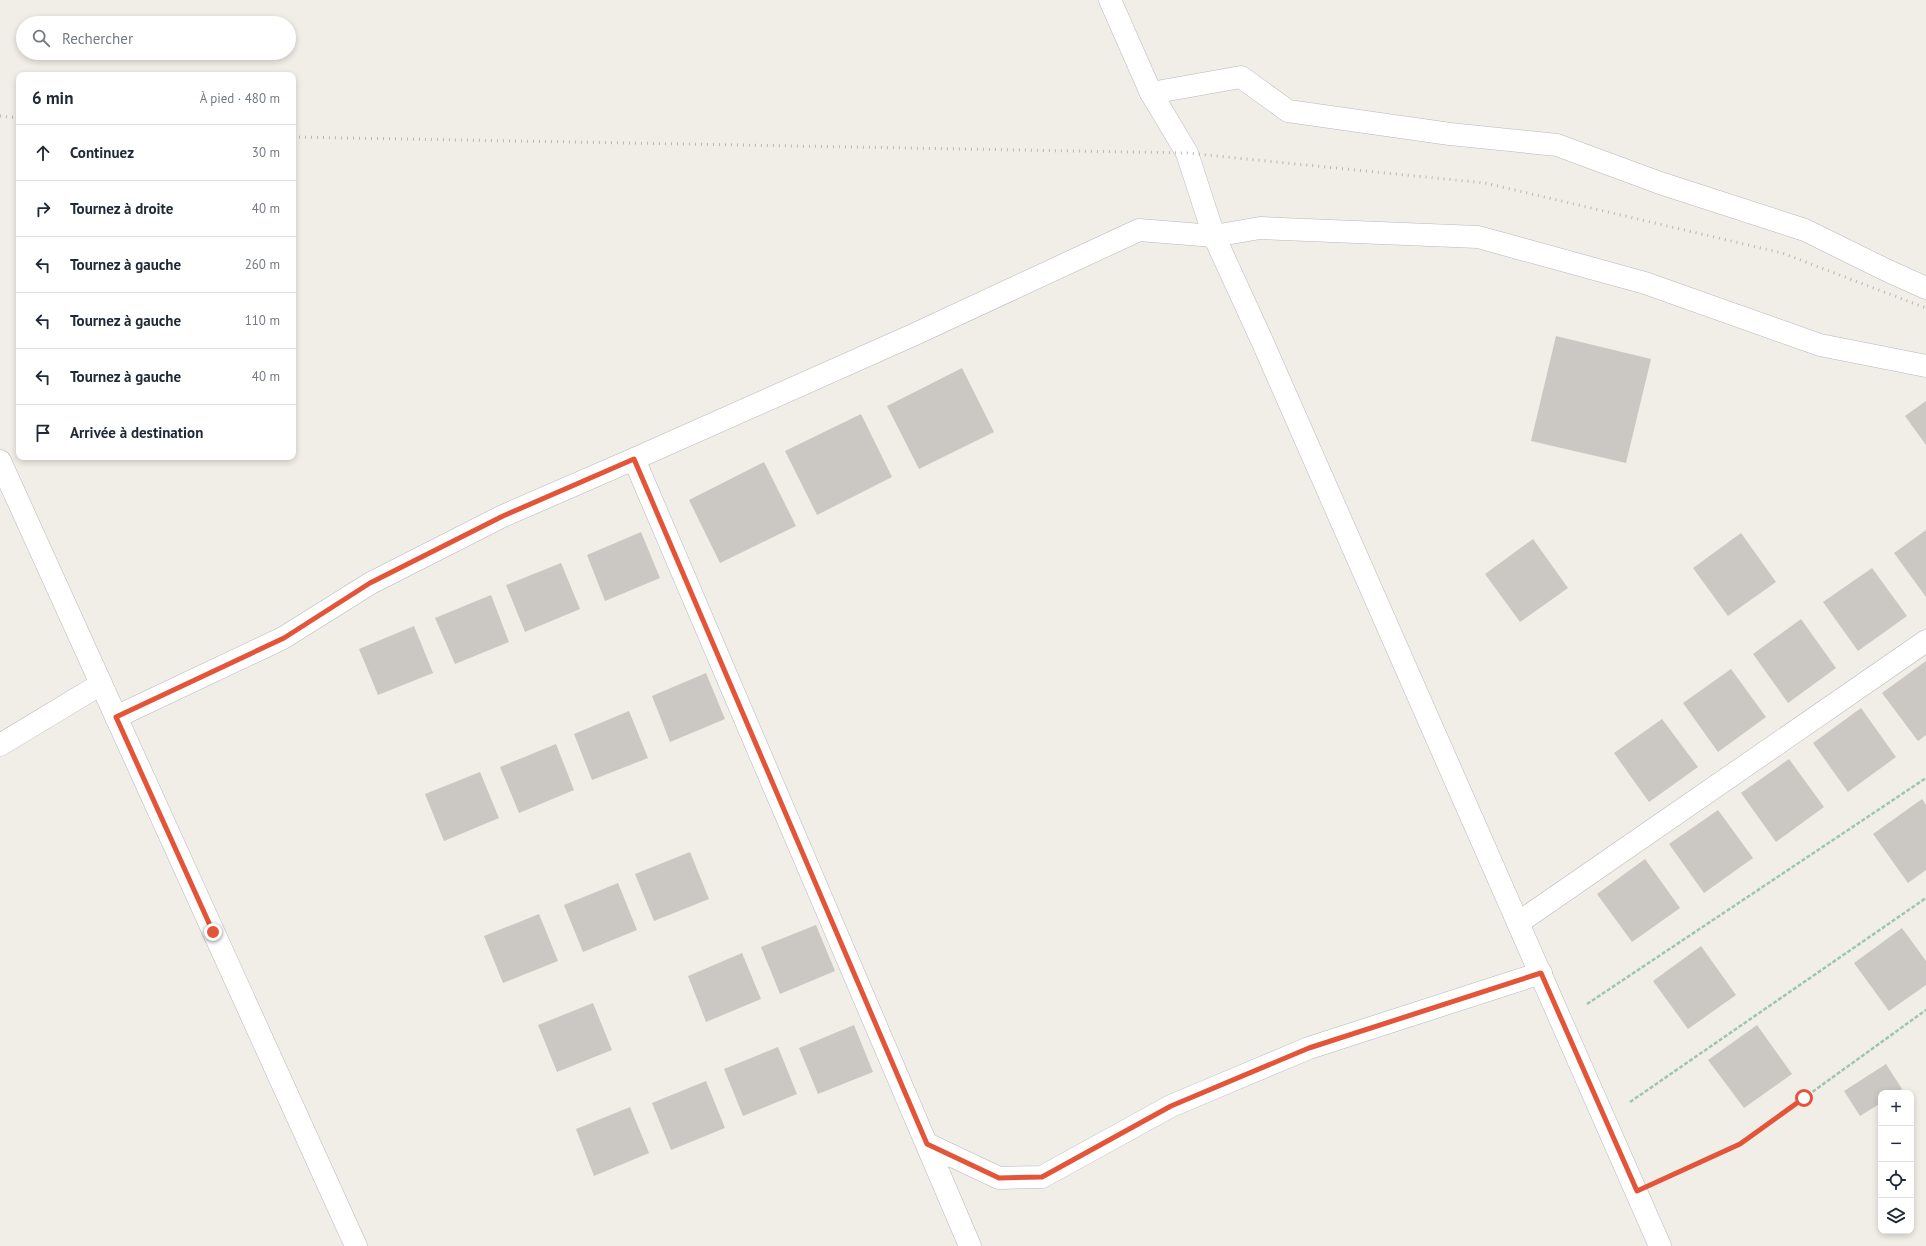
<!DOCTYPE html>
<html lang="fr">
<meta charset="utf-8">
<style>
body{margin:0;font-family:"PT Sans",sans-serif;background:#f2f2f3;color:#1f2937}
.controls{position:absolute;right:12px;bottom:12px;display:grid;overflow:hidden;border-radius:8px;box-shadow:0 2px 6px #0003}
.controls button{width:36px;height:36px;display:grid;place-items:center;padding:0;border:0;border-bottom:1px solid #e0e1e3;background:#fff;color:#1f2937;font:20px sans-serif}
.stop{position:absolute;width:12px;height:12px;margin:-9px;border:3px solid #e35439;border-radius:50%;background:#fff}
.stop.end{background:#e35439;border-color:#fff;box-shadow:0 1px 4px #0008}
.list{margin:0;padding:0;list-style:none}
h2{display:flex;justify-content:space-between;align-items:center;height:52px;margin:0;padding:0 16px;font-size:17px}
h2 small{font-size:13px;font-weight:400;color:#747a83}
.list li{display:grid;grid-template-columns:26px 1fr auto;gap:12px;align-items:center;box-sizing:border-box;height:56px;padding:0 16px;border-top:1px solid #e0e1e3}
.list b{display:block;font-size:15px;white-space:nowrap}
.list em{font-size:13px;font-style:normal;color:#747a83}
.icon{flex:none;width:22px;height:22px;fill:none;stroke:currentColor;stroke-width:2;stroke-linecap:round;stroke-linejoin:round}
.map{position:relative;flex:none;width:1926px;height:1246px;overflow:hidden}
.search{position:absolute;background:#fff;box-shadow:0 2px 6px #0003;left:16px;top:16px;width:280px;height:44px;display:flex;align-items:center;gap:10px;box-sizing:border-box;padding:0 14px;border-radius:22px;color:#747a83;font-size:15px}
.panel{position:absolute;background:#fff;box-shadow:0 2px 6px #0003;left:16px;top:72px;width:280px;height:388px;border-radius:8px}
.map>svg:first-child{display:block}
</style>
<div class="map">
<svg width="1926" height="1246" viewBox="0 0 1926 1246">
<rect width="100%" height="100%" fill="#f0eee6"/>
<g fill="#cbc8c4">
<path d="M1556,336L1651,359L1626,463L1531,441Z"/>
<path d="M962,368L994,432L919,469L887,406Z"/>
<path d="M1926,401V445L1905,416Z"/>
<path d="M861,414L892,477L817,515L785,451Z"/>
<path d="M764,462L796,526L720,563L689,500Z"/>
<path d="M1926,530V597L1894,553Z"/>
<path d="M641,532L660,578L605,601L587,555Z"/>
<path d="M1741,533L1776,582L1728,616L1693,568Z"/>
<path d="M1533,539L1568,588L1520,622L1485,574Z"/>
<path d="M561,563L580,609L525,632L506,585Z"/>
<path d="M1872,568L1907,616L1858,651L1823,602Z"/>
<path d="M491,595L509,642L455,664L435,618Z"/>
<path d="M1801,619L1836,668L1788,703L1753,654Z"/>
<path d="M414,626L433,673L378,695L359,649Z"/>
<path d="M1926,661V735L1918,741L1882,693Z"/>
<path d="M1731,669L1766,717L1718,752L1683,703Z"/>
<path d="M706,673L725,719L670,742L652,696Z"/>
<path d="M1861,708L1896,757L1848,792L1813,743Z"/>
<path d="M629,711L648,758L592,780L574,734Z"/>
<path d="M1662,719L1698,767L1649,802L1614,753Z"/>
<path d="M556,744L574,790L519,813L500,767Z"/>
<path d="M1789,759L1824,807L1776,842L1741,793Z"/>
<path d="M480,772L499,818L444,841L425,794Z"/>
<path d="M1922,799L1926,805V870L1908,883L1873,834Z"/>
<path d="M1718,810L1753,858L1704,893L1669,844Z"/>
<path d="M690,852L709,899L654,921L635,874Z"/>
<path d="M1645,859L1680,908L1632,942L1597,894Z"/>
<path d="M618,883L637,930L583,952L564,905Z"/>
<path d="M539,914L558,961L503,983L484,936Z"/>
<path d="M816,925L835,971L780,994L761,947Z"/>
<path d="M1902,928L1926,961V985L1889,1011L1854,963Z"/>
<path d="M1701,946L1736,995L1688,1029L1653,981Z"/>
<path d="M742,953L761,999L706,1022L688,976Z"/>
<path d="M593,1003L612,1050L557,1072L538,1025Z"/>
<path d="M854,1025L873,1072L818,1094L799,1048Z"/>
<path d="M1757,1025L1792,1074L1744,1108L1708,1060Z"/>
<path d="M778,1047L797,1094L743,1116L724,1069Z"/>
<path d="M1886,1064L1902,1089L1896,1093H1881V1103L1860,1116L1844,1091Z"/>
<path d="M706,1081L725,1128L671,1150L652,1103Z"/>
<path d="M630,1107L649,1153L594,1176L576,1129Z"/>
</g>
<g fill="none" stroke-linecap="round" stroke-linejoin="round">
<g stroke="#b7b8bc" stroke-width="23">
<g id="minor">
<path d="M1151,93L1241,77L1288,111L1450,134L1557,145L1660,183L1805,230L1886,270L1926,288"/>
<path d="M634,459L970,1246"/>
<path d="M0,461L356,1246"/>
<path d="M116,717L283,638L371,583L503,516L634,459L913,335L1139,230L1214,236L1260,228L1478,237L1645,283L1820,345L1926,366"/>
<path d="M0,745L101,684"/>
<path d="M1518,923L1926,641"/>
<path d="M927,1144L999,1178L1042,1177L1171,1106L1309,1048L1541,973"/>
</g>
</g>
<g stroke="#b8babf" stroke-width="23">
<path id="secondary" d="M1110,0L1151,93L1187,153L1214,236L1263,343L1660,1246"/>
</g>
<g stroke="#9ec6ad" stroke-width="2.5" stroke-dasharray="4 2" stroke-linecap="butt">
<path d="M1587,1004L1926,778"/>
<path d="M1630,1102L1926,898"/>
<path d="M1663,1179L1740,1144L1926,1010"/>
</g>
<use href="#minor" stroke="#fff" stroke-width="22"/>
<use href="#secondary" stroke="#fff" stroke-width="22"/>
<g stroke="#b6b7b7" stroke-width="3" stroke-dasharray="1 5" stroke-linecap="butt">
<path d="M0,116L19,118"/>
<path d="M293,137L1187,153L1485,183L1782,253L1926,308"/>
</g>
</g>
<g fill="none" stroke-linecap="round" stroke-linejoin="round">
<path stroke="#e35439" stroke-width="5" d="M213,932L116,717L284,638L370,583L503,516L634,459L927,1144L999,1178L1042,1177L1171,1106L1309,1048L1541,973L1637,1191L1740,1144L1804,1098"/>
</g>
</svg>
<div class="controls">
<button>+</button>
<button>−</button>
<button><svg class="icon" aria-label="locate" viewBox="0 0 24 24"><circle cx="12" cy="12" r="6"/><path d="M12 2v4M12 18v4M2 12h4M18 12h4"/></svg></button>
<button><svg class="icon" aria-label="layers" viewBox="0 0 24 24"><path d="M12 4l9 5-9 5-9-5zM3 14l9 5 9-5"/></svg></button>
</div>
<div class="stop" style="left:1804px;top:1098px"></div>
<div class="stop end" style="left:213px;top:932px"></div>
<div class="search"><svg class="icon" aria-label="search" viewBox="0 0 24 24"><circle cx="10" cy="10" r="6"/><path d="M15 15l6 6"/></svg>Rechercher</div>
<section class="panel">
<h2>6 min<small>À pied · 480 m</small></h2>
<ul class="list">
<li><svg class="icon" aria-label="ahead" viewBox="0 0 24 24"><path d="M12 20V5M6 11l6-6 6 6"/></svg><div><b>Continuez</b></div><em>30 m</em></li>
<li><svg class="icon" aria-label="right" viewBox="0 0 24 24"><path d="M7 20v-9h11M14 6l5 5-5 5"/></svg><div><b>Tournez à droite</b></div><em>40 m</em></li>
<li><svg class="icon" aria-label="left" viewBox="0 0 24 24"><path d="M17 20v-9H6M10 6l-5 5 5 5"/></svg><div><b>Tournez à gauche</b></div><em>260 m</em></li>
<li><svg class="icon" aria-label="left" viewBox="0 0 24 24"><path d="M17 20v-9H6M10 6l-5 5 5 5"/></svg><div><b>Tournez à gauche</b></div><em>110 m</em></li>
<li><svg class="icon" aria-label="left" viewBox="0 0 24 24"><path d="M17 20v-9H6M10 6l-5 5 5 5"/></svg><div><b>Tournez à gauche</b></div><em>40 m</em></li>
<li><svg class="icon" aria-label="arrive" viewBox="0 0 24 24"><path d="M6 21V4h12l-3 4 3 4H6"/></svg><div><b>Arrivée à destination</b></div></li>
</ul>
</section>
</div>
